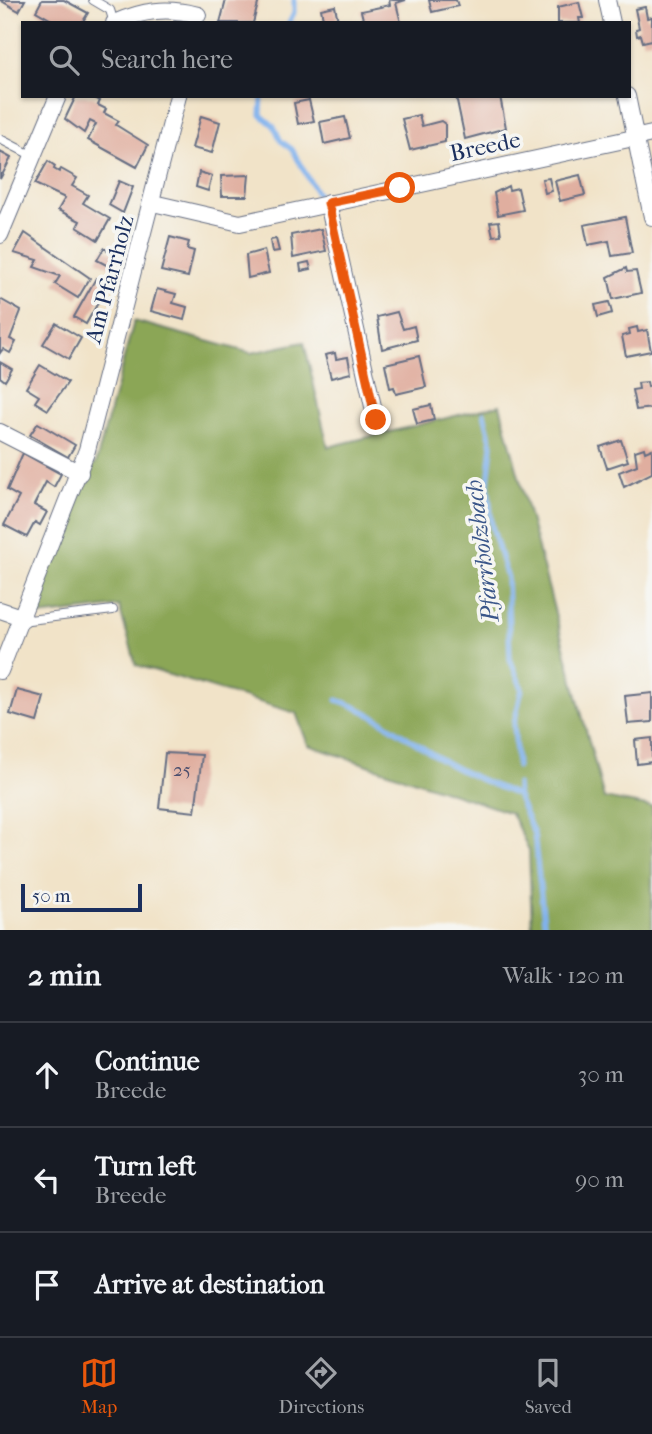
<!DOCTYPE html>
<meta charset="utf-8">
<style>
body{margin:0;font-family:"IM FELL French Canon",serif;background:#20242c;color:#f1f3f6}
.scale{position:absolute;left:21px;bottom:18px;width:121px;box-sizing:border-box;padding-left:7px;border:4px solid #1b2f5e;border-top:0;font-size:19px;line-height:24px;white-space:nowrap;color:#1b2f5e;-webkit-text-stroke:5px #f6f6f2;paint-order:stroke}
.stop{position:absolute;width:21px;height:21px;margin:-16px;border:5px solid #ea580c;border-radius:50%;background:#fff}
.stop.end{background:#ea580c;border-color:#fff;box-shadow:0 2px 7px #0008}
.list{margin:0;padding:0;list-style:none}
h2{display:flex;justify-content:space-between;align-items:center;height:91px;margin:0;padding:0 28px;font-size:30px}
h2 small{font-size:23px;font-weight:400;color:#9ea1a6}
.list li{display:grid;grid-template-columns:46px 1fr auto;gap:21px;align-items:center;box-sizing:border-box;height:105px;padding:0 28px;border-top:2px solid #363941}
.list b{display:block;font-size:26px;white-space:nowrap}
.list p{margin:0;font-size:23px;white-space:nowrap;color:#9ea1a6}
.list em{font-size:23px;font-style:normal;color:#9ea1a6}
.icon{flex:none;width:38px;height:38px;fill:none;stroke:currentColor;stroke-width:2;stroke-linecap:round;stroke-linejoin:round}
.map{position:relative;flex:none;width:652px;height:930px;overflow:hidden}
.search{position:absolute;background:#171b24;box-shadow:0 2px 5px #0004;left:21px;right:21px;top:21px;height:77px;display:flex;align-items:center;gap:18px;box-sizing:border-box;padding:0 24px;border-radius:0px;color:#9ea1a6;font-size:26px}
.sheet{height:406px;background:#171b24}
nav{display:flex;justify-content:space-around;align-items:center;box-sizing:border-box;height:98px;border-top:2px solid #363941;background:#171b24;font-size:19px;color:#9ea1a6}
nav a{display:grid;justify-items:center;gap:4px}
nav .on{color:#ea580c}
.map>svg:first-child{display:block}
</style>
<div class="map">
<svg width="652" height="930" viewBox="0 0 652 930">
<rect width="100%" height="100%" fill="#f6f6f2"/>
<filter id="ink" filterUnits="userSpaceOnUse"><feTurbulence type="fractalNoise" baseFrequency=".0143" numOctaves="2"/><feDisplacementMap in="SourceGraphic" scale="14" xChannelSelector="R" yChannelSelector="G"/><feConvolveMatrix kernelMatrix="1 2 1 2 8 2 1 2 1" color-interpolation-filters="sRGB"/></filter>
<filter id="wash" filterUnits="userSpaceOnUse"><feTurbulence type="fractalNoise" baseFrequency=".00686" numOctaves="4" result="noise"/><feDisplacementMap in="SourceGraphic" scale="28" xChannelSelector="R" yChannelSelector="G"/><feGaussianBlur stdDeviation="1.57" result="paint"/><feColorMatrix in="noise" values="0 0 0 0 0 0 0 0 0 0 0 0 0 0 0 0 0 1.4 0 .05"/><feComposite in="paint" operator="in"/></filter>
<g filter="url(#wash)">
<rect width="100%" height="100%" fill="#f1e3c8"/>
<path fill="#8ba657" stroke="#536a5a" stroke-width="2" d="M134,321L251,353L304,342L328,447L500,405L604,798L652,807V930H532L529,850L511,813L308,745L296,713L136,665L119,606L30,617L85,472L96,463Z"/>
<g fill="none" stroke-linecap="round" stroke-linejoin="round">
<g stroke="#81b2ed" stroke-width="5">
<path d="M289,23L294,13V0"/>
<path d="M262,96L261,115L274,126L281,141L292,149L317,194"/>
<path d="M484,413L492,445L488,484L492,526L507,578L510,659L522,689L514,724L517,767"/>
<path d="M337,700C376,712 411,742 447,763C469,776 494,785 517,795"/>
<path d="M517,784V795L534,834L545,930"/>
</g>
</g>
<g id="blocks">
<g fill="#e0ae9f">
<path d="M0,0H25L19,11Z"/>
<path d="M42,0H64L88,13L82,23H57L36,11Z"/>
<path d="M226,0H259L253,23H220Z"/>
<path d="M389,0H406L396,3L401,23H364L361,11L390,5Z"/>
<path d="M429,0H456L458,6L432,12Z"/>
<path d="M579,2L583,18H579L580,23H558V7Z"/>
<path d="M335,6L338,21L324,23L321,9Z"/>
<path d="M645,7L647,18L652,17V40L643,42L641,35L637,36L636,29L639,28L635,9Z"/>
<path d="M76,96H91L100,101L98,105L106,109L104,113L119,121L116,125L148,145L137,167L88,140L96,124L90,121L84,133L65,119Z"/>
<path d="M456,96H500L506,128L465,139Z"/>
<path d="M309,100L314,121L298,124L294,103Z"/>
<path d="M419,115L422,126L441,121L445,124V142L410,150L402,119Z"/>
<path d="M201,116L220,122L212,153L192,148Z"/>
<path d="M345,117L350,138L324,144L320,122Z"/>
<path d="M0,152L11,158L0,179Z"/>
<path d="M48,161L55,166L54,169L59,172L61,169L77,178L72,186L88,195L83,203L110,219L98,240L77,227L80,221L58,210L65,198L35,184Z"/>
<path d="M199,172L212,176L208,191L196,187Z"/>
<path d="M249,175L247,196H222L221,176Z"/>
<path d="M580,175L585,195L560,201L555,181Z"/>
<path d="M549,178L552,191L545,193L542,179Z"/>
<path d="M119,181L133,187L123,213L109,205Z"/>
<path d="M508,186L509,190L518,188L523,210L498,215L494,193Z"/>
<path d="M625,217L632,253L612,256L609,241L588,245L584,225Z"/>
<path d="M499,221L501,235L493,236L490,222Z"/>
<path d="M321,229L326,251L293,258L291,235Z"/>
<path d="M25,233L90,278L78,298L55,284L60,276L34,267L38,260L14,253Z"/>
<path d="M170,237L189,242L187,249L194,251L188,277L161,271Z"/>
<path d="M276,239L279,251L272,252L270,240Z"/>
<path d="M104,248L117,255L110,267L97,260Z"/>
<path d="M264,250L269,273L248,278L246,255Z"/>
<path d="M309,262L311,269L301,271L300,264Z"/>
<path d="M626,268L627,272L636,271L641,293L613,299L608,277Z"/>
<path d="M96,278L108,285L86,324L74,317Z"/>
<path d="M157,289L176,294L173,303L187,307L184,320L151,311Z"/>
<path d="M0,299L21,311L10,339L16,342L10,353L3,349L0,353Z"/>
<path d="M609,302L612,313L598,317L595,305Z"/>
<path d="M397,312L403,329L414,326L417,340L382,349L377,317Z"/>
<path d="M56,323L81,338L69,359L43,344Z"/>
<path d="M637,327L638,332L647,330L651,351L626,356L622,336L630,334L629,329Z"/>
<path d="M335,353L336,359L348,357L351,373L331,378L325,355Z"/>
<path d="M419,356L426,387L396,394L394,387L390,388L385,364Z"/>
<path d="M0,362L12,369L5,381L0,377Z"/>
<path d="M40,365L68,382L48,410L35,402L39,396L26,388Z"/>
<path d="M647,382L648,387L652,386V408L636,410L632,390L639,389L638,383Z"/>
<path d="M431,405L434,420L417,424L413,409Z"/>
<path d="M38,423L75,445L68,457L30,435Z"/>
<path d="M621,440L628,461L607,468L600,447Z"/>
<path d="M644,448L645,452L652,449V473L624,487L619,472L637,465L635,451Z"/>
<path d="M23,453L61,474L54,487L46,482L34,505L47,512L40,525L35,522L27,537L4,525L19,497L7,490Z"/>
<path d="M17,690L44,697L37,722L10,714Z"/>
<path d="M652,693V722L628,724L625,696Z"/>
<path d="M652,738V762L637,764L635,740Z"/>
<path d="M165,753L202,755L195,812L159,808Z"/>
</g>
</g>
</g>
<g filter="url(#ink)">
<use href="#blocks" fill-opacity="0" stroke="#666e83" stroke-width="2"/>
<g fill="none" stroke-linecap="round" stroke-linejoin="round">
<g stroke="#666e83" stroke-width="10">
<g id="service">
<path d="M93,0L110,10L114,23"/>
<path d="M0,139L33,156"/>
<path d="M24,618L29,620L113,610"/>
</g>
</g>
<g stroke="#666e83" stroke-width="18">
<g id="minor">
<path d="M607,0L612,23"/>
<path d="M114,23C143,10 167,7 198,15"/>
<path d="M627,96L652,217"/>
<path d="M153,203L240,223L652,134"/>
<path d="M328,203L376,420"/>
<path d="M0,235L58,96"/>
<path d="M0,432L80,473"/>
<path d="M0,610L24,618"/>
<path d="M0,671L87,450L178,96"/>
</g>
</g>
<use href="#service" stroke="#fff" stroke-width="8"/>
<use href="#minor" stroke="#fff" stroke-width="16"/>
</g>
</g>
<g fill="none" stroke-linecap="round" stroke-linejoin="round" filter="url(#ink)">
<path stroke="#ea580c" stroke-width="9" d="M376,420L328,203L400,188"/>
</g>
<g text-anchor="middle" stroke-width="7" stroke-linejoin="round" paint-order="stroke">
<g font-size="19" fill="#4c4f6e">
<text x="182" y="776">25</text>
</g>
<g font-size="23" fill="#1b2f5e" stroke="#f6f6f2">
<text transform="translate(485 146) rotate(-12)" y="8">Breede</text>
<text transform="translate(109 279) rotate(-75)" y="8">Am Pfarrholz</text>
</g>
<g font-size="24" font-style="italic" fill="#3a5689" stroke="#f6f6f2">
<text transform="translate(482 551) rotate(-97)" y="8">Pfarrholzbach</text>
</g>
</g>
</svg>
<div class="scale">50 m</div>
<div class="stop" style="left:400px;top:188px"></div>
<div class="stop end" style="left:376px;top:420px"></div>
<div class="search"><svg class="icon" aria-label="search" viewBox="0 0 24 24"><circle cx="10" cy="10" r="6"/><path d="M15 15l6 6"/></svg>Search here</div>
</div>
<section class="sheet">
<h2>2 min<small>Walk · 120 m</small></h2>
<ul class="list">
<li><svg class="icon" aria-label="ahead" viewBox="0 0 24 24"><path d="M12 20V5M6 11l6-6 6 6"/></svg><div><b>Continue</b><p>Breede</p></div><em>30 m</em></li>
<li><svg class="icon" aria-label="left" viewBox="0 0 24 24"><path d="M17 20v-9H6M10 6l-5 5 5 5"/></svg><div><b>Turn left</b><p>Breede</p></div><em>90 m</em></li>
<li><svg class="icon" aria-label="arrive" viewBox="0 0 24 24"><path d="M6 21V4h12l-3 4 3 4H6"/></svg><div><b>Arrive at destination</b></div></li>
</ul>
</section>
<nav>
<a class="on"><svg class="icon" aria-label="map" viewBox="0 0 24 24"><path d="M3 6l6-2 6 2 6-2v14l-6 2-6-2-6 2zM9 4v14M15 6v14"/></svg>Map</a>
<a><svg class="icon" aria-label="directions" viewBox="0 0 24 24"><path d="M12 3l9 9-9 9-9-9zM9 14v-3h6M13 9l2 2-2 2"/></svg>Directions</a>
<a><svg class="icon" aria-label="saved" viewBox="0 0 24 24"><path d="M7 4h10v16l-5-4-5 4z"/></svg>Saved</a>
</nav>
